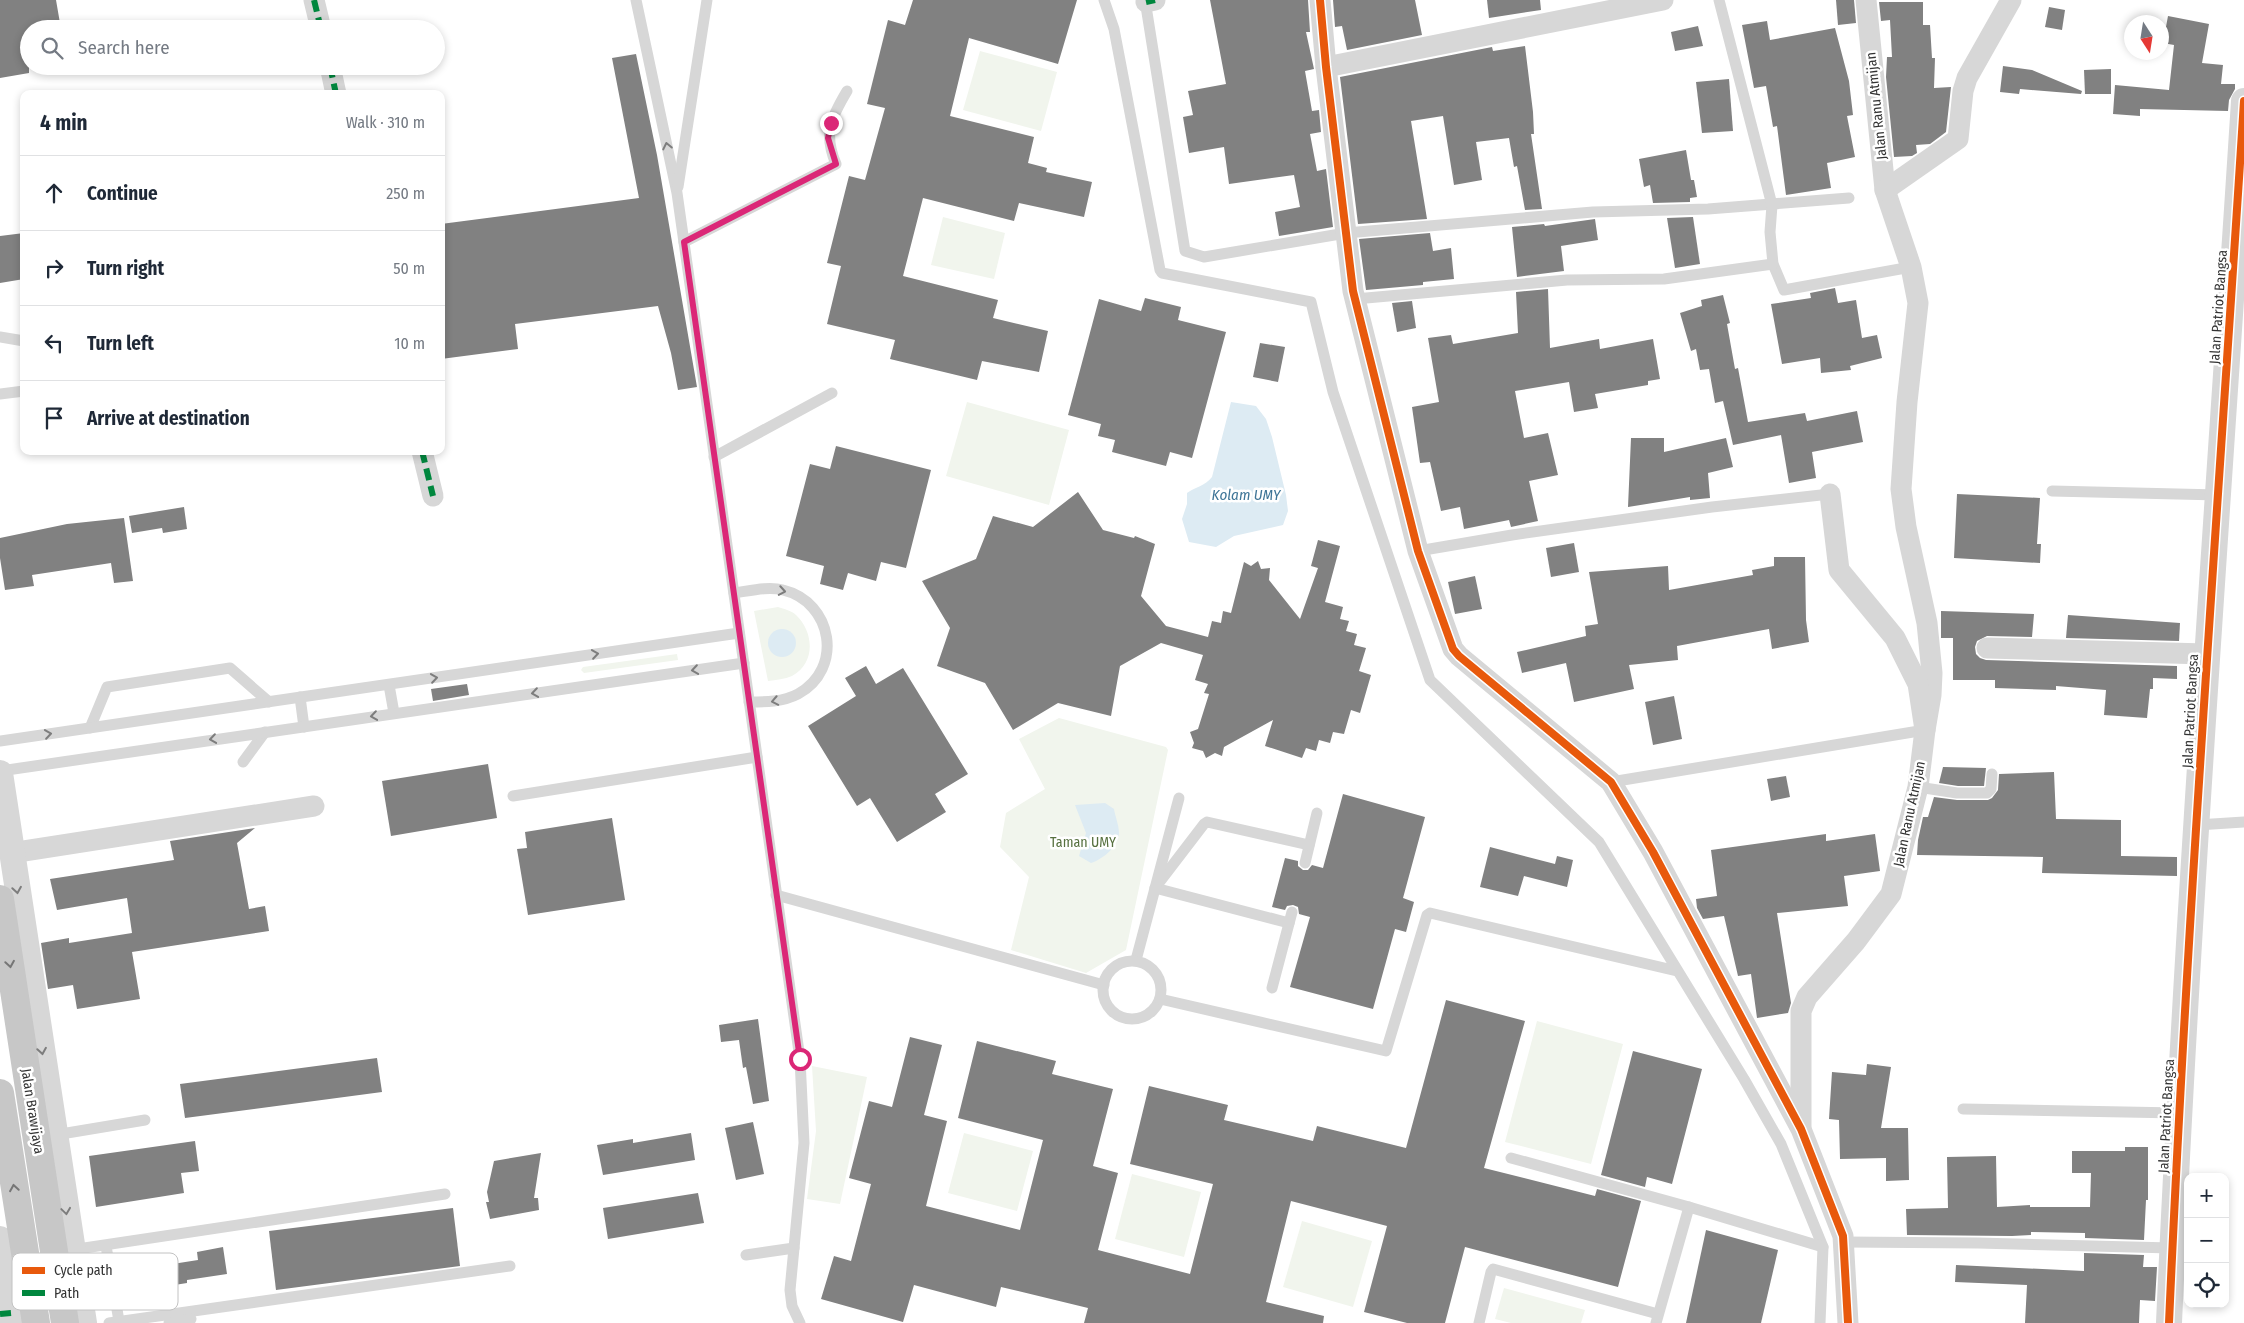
<!DOCTYPE html>
<meta charset="utf-8">
<style>
body{margin:0;font-family:"Fira Sans Condensed",sans-serif;background:#f2f2f3;color:#1f2937}
.controls{position:absolute;right:15px;bottom:15px;display:grid;overflow:hidden;border-radius:10px;box-shadow:0 2px 8px #0003}
.controls button{width:45px;height:45px;display:grid;place-items:center;padding:0;border:0;border-bottom:1px solid #e0e1e3;background:#fff;color:#1f2937;font:25px sans-serif}
.compass{position:absolute;left:2124px;top:15px;width:45px;height:45px;border-radius:50%;background:#fff;box-shadow:0 2px 8px #0003;rotate:168deg}
.stop{position:absolute;width:15px;height:15px;margin:-11px;border:4px solid #db2777;border-radius:50%;background:#fff}
.stop.end{background:#db2777;border-color:#fff;box-shadow:0 1px 5px #0008}
.list{margin:0;padding:0;list-style:none}
h2{display:flex;justify-content:space-between;align-items:center;height:65px;margin:0;padding:0 20px;font-size:21px}
h2 small{font-size:16px;font-weight:400;color:#747a83}
.list li{display:grid;grid-template-columns:32px 1fr auto;gap:15px;align-items:center;box-sizing:border-box;height:75px;padding:0 20px;border-top:1px solid #e0e1e3}
.list b{display:block;font-size:19px;white-space:nowrap}
.list em{font-size:16px;font-style:normal;color:#747a83}
.icon{flex:none;width:28px;height:28px;fill:none;stroke:currentColor;stroke-width:2;stroke-linecap:round;stroke-linejoin:round}
.map{position:relative;flex:none;width:2244px;height:1323px;overflow:hidden}
.search{position:absolute;background:#fff;box-shadow:0 2px 8px #0003;left:20px;top:20px;width:425px;height:55px;display:flex;align-items:center;gap:12px;box-sizing:border-box;padding:0 18px;border-radius:28px;color:#747a83;font-size:19px}
.panel{position:absolute;background:#fff;box-shadow:0 2px 8px #0003;left:20px;top:90px;width:425px;height:365px;border-radius:10px}
.map>svg:first-child{display:block}
</style>
<div class="map">
<svg width="2244" height="1323" viewBox="0 0 2244 1323">
<rect width="100%" height="100%" fill="#fff"/>
<g fill="#f1f5ed">
<path d="M980,51L1057,72L1041,131L963,110Z"/>
<path d="M943,217L1005,233L994,279L931,265Z"/>
<path d="M967,402L1069,430L1049,505L946,476Z"/>
<path d="M778,607C784,609 792,611 796,615C814,632 816,663 792,676C785,679 776,680 768,681L754,611Z"/>
<path d="M677,654L678,660L584,673L581,670L583,667Z"/>
<path d="M1059,718L1166,747L1168,750L1126,950L1086,973L1011,950L1029,877L1000,847L1006,813L1045,789L1019,739Z"/>
<path d="M1537,1021L1623,1044L1591,1164L1505,1142Z"/>
<path d="M812,1066L867,1077L840,1204L807,1199L816,1131Z"/>
<path d="M964,1133L1033,1151L1017,1211L948,1193Z"/>
<path d="M1132,1174L1201,1192L1184,1257L1115,1239Z"/>
<path d="M1302,1221L1372,1241L1353,1307L1283,1287Z"/>
<path d="M1504,1288L1585,1310L1581,1323H1511L1495,1319Z"/>
</g>
<g fill="#ddebf3">
<path d="M1231,402L1256,406L1266,419L1272,437L1286,495L1288,511L1283,525L1234,536L1216,547L1189,542L1182,519L1187,504V493C1195,487 1205,486 1212,477Z"/>
<circle cx="782" cy="643" r="14"/>
<path d="M1105,803L1114,809C1115,816 1119,825 1119,833C1118,847 1103,859 1091,863L1079,856L1086,833L1075,805Z"/>
</g>
<g fill="#818181">
<path d="M0,0H56L61,29H29V73L0,78Z"/>
<path d="M913,0H1077L1058,64L969,38L950,116L1034,137L1028,163L1047,168L1046,172L1092,182L1084,217L1019,203L1014,221L923,198L903,276L998,300L993,318L1048,331L1039,372L982,361L977,380L890,359L895,340L827,324L841,266L827,263L849,176L865,180L885,108L867,104L888,20L905,25Z"/>
<path d="M1210,0H1308L1310,32H1306L1314,69L1305,71L1312,111L1319,110L1321,132L1310,134L1317,171L1326,169L1333,227L1279,236L1275,212L1300,207L1294,175L1229,184L1224,147L1189,153L1183,117L1193,115L1188,91L1226,84Z"/>
<path d="M1333,0H1415L1422,35L1347,50L1342,26L1335,27Z"/>
<path d="M1487,0H1540L1541,10L1489,18Z"/>
<path d="M1836,0H1854L1856,23L1838,25Z"/>
<path d="M1879,2H1923V25H1930L1932,58H1935L1934,88L1951,87L1946,132L1930,144L1916,145L1917,153L1912,156L1894,157L1886,77L1887,57H1892L1890,20L1881,21Z"/>
<path d="M2049,7L2065,10L2062,30L2045,27Z"/>
<path d="M2168,16L2209,24L2202,63L2223,65L2221,84H2235V89L2229,100L2228,111L2140,109V116L2113,114L2115,85L2169,90L2174,45L2163,43Z"/>
<path d="M1767,21L1770,40L1835,28L1849,81L1853,115L1847,116L1855,157L1827,163L1831,188L1786,195L1777,126L1773,127L1766,86L1754,88L1742,25Z"/>
<path d="M1698,26L1703,46L1675,51L1671,32Z"/>
<path d="M1525,46L1533,112L1534,134H1531L1542,209L1525,210L1517,166L1514,167L1509,138L1476,142L1482,180L1454,185L1443,116L1411,121L1427,219L1358,224L1340,77L1492,47L1493,51Z"/>
<path d="M636,54L657,155L697,387L678,390L671,353L658,306L515,324L518,349L441,359V224L639,198L612,58Z"/>
<path d="M2003,66L2032,70L2082,91L2081,94L2020,89L2019,94L2000,92Z"/>
<path d="M2111,69V94H2085L2084,70Z"/>
<path d="M1729,79L1733,131L1702,133L1696,82Z"/>
<path d="M1686,150L1691,180H1694L1697,197L1690,198V202L1653,203L1650,185L1644,187L1639,159Z"/>
<path d="M1693,217L1700,264L1675,268L1667,218Z"/>
<path d="M1595,219L1598,240L1561,246L1564,271L1517,277L1512,227L1544,224L1545,226Z"/>
<path d="M24,233V279L0,283V236Z"/>
<path d="M1430,233L1433,251L1451,248L1454,279L1423,282V285L1366,290L1359,239Z"/>
<path d="M1835,288L1838,303L1856,300L1862,338L1877,335L1882,358L1850,366L1851,370L1821,373L1820,358L1782,364L1771,304L1811,298L1810,293Z"/>
<path d="M1548,289L1550,348L1599,339L1600,349L1653,339L1660,379L1648,381V385L1595,394L1598,408L1574,412L1569,382L1515,391L1524,438L1548,433L1558,475L1529,481L1538,521L1511,527L1509,520L1464,529L1460,507L1441,511L1430,462L1420,463L1412,407L1439,402L1428,338L1451,335L1453,344L1518,333L1516,292Z"/>
<path d="M1723,295L1730,323L1727,324L1735,369L1738,368L1748,422L1805,413L1807,421L1857,411L1863,442L1812,452L1816,478L1789,483L1781,435L1733,445L1723,401L1715,403L1709,369L1700,370L1696,349L1691,351L1680,313L1702,306L1701,300Z"/>
<path d="M1145,298L1181,307L1178,320L1226,332L1192,458L1170,452L1166,466L1112,452L1115,440L1098,436L1101,424L1068,415L1099,299L1141,311Z"/>
<path d="M1412,301L1416,328L1397,332L1392,303Z"/>
<path d="M1260,343L1285,347L1278,382L1253,377Z"/>
<path d="M1631,438H1664V452L1726,438L1733,467L1708,473L1710,498L1690,500V497L1628,507Z"/>
<path d="M836,446L931,470L906,568L881,562L876,581L848,573L843,590L820,584L824,566L786,556L810,464L830,469Z"/>
<path d="M1078,492L1103,530L1134,538L1135,536L1155,544L1141,596L1166,626L1208,637L1212,621L1221,623L1223,611L1231,613L1244,562L1251,566L1258,561L1261,569L1270,568L1269,580L1300,619L1318,568L1311,566L1318,540L1340,546L1325,602L1343,607L1340,619L1349,621L1346,631L1357,634L1354,645L1366,648L1359,671L1371,675L1360,713L1351,710L1344,734L1333,732L1330,743L1319,740L1316,751L1306,748L1302,758L1265,746L1273,720L1224,747L1222,756L1215,753L1206,758L1203,751L1192,748L1194,743L1190,732L1198,729L1209,694L1204,693L1208,684L1195,680L1203,655L1161,643L1120,666L1111,716L1058,703L1013,730L985,683L937,666L950,628L922,581L976,559L993,516L1033,527Z"/>
<path d="M1957,494L2040,498L2037,544H2041L2040,563L1954,558Z"/>
<path d="M184,507L187,529L163,533L162,528L132,533L129,516Z"/>
<path d="M124,518L133,581L114,583L111,563L32,575L34,586L5,590L0,558V538L67,524Z"/>
<path d="M1574,543L1579,572L1551,577L1546,548Z"/>
<path d="M1774,557H1805L1806,620L1809,642L1772,649L1769,629L1677,646L1678,660L1629,665L1634,689L1574,702L1566,663L1522,673L1517,652L1586,636L1585,626L1598,624L1589,572L1668,566L1669,590L1753,575L1752,570L1774,566Z"/>
<path d="M1475,576L1482,609L1455,614L1448,582Z"/>
<path d="M1941,611L2034,614L2032,637L1987,636L1977,641L1975,647L1976,654L1980,658L1986,660L2177,666V679L2153,678V689H2150L2147,718L2104,715L2106,690L2056,686V690L1995,688V680H1953V638H1941Z"/>
<path d="M2068,615L2180,623L2179,641L2066,638Z"/>
<path d="M866,666L876,684L903,668L968,774L935,794L946,812L897,842L870,798L857,806L808,726L856,696L845,678Z"/>
<path d="M467,684L469,695L433,701L431,689Z"/>
<path d="M1674,696L1682,739L1653,745L1645,702Z"/>
<path d="M488,764L497,818L391,836L382,781Z"/>
<path d="M1943,767L1986,768L1984,786H1958L1939,783Z"/>
<path d="M2054,772L2056,819L2121,820V856L2177,857V876L2042,873L2043,857L1917,855L1918,840L1923,817H1928L1934,797L1957,800H1988L1992,798L1998,790L1999,774Z"/>
<path d="M1786,776L1790,797L1771,801L1767,779Z"/>
<path d="M1343,794L1425,817L1403,898L1414,902L1406,932L1395,929L1373,1009L1290,987L1310,917L1299,914L1298,907L1293,905L1287,906L1285,910L1272,907L1285,858L1298,861V866L1303,870H1308L1312,865L1323,868Z"/>
<path d="M612,818L625,900L528,915L517,849L527,848L525,832Z"/>
<path d="M255,828L237,843L249,909L265,906L269,931L132,952L140,999L77,1009L73,985L48,989L41,943L69,938V943L132,933L127,898L57,910L50,879L174,860L170,841Z"/>
<path d="M1826,834V841L1875,834L1880,871L1844,876L1848,906L1777,913L1791,1003L1788,1013L1757,1018L1751,974L1738,976L1724,916L1703,919L1697,908L1696,899L1717,896L1711,850Z"/>
<path d="M1490,847L1555,864L1557,856L1573,860L1567,887L1524,876L1518,896L1480,887Z"/>
<path d="M1446,1000L1525,1021L1484,1168L1595,1196L1597,1189L1641,1201L1618,1287L1465,1247L1445,1323H1407L1364,1312L1387,1226L1291,1201L1266,1302L1324,1316L1323,1323H1084L1088,1308L1001,1287L996,1307L914,1285L903,1322L821,1299L834,1256L851,1261L871,1184L849,1178L869,1101L892,1107L910,1037L942,1045L924,1115L947,1121L926,1206L1020,1230L1043,1140L958,1118L977,1041L1056,1061L1052,1074L1113,1089L1093,1166L1118,1173L1098,1250L1190,1274L1213,1184L1130,1164L1149,1086L1228,1105L1224,1120L1313,1141L1317,1126L1406,1148Z"/>
<path d="M758,1019L769,1101L753,1104L746,1067L743,1068L739,1040L721,1042L719,1025Z"/>
<path d="M1633,1051L1702,1069L1672,1184L1647,1177L1645,1187L1601,1175Z"/>
<path d="M377,1058L382,1092L185,1118L180,1084Z"/>
<path d="M1867,1064L1891,1067L1881,1128H1908L1909,1180L1886,1181V1158L1840,1159L1839,1120L1829,1119L1832,1072L1866,1075Z"/>
<path d="M753,1122L764,1174L736,1180L725,1128Z"/>
<path d="M691,1133L695,1160L603,1175L597,1145L633,1139V1143Z"/>
<path d="M195,1141L199,1171L181,1173L184,1193L96,1207L89,1156Z"/>
<path d="M2125,1147H2148V1200H2146L2144,1240L2085,1238V1233L2031,1232V1235L2012,1236L1907,1235L1906,1209L1948,1208L1947,1157L1996,1156L1997,1207L2030,1205V1207H2090L2091,1173H2072V1151H2125Z"/>
<path d="M541,1153L534,1198H538L539,1210L490,1219L486,1202H489L487,1192L494,1161Z"/>
<path d="M698,1193L704,1223L608,1239L603,1208Z"/>
<path d="M453,1208L460,1266L276,1290L269,1231Z"/>
<path d="M1706,1230L1778,1250L1761,1323H1686Z"/>
<path d="M223,1247L227,1274L187,1280V1283L131,1292L128,1271L198,1260L197,1252Z"/>
<path d="M2084,1253L2144,1255L2143,1267H2157L2155,1301L2140,1300L2139,1323H2025L2027,1285L1955,1282L1956,1265L2084,1271Z"/>
</g>
<g fill="none" stroke-linecap="round" stroke-linejoin="round">
<g stroke="#d7d7d7" stroke-width="11">
<path d="M636,0L677,193L800,1059L804,1143L790,1290L792,1306L800,1323"/>
<path d="M1104,0L1114,29L1160,270L1162,273L1311,302L1333,392L1430,680L1599,842L1744,1079L1781,1144L1823,1247L1820,1323"/>
<path d="M1145,0L1185,251L1204,257L1346,233L1593,212L1708,209L1849,198"/>
<path d="M1719,0L1772,205L1770,232L1773,264L1784,290L1911,267"/>
<path d="M678,187L707,0"/>
<path d="M684,242L836,164C823,133 831,118 847,91"/>
<path d="M1355,299L1567,280L1664,279L1773,264"/>
<path d="M0,337L24,341"/>
<path d="M0,394L24,391"/>
<path d="M714,457L832,393"/>
<path d="M2052,491L2219,495"/>
<path d="M1418,551L1512,535L1712,507L1830,494"/>
<path d="M734,593C749,591 768,586 783,590C833,602 844,669 798,694C783,702 765,702 749,702"/>
<path d="M389,685L394,713"/>
<path d="M300,697L304,727"/>
<path d="M90,728L107,687L230,668L269,702"/>
<path d="M0,741L739,633"/>
<path d="M243,762L265,732"/>
<path d="M0,771L744,663"/>
<path d="M1611,782L1925,730"/>
<path d="M1918,787L1957,793H1987L1991,789L1992,774"/>
<path d="M513,796L757,757"/>
<path d="M2197,825L2244,822"/>
<path d="M1305,863L1317,813"/>
<path d="M776,895L1104,985"/>
<path d="M1289,923L1155,888L1204,824L1207,822L1309,845"/>
<path d="M1136,960L1179,798"/>
<circle cx="1132" cy="990" r="29"/>
<path d="M1272,988L1292,912"/>
<path d="M1160,999L1386,1051L1427,915L1430,913L1677,971"/>
<path d="M1963,1109L2178,1113"/>
<path d="M55,1135L145,1120"/>
<path d="M1511,1158L1689,1207L1823,1247"/>
<path d="M1844,1242L1978,1243L2172,1248"/>
<path d="M106,1246L119,1321"/>
<path d="M71,1250L445,1194"/>
<path d="M746,1255L794,1248"/>
<path d="M109,1323L510,1266"/>
<path d="M169,1323L191,1319"/>
<path d="M1479,1323L1491,1272L1493,1269L1658,1314"/>
<path d="M1656,1323L1689,1207"/>
</g>
<g stroke="#d7d7d7" stroke-width="21">
<path d="M314,0L321,29"/>
<path d="M1320,0L1326,67L1353,291L1418,551L1453,649L1459,656L1611,782L1653,852L1801,1129L1843,1236L1848,1323"/>
<path d="M1866,0L1885,190L1911,267L1918,303L1907,402L1901,489L1906,527L1927,623L1932,673L1931,695L1925,730"/>
<path d="M1146,2L1155,0"/>
<path d="M330,66L336,94"/>
<path d="M1326,67L1663,0"/>
<path d="M1885,190L1958,139L1963,91L1967,78L2011,0"/>
<path d="M422,451L433,496"/>
<path d="M1987,648L2206,654"/>
<path d="M11,853L314,806"/>
<path d="M1801,1126V1011L1807,997L1856,941L1891,894L1918,787L1925,730L1918,684L1895,638L1839,570L1830,494"/>
</g>
<g stroke="#d7d7d7" stroke-width="26">
<path d="M0,773L84,1323"/>
<path d="M0,1239L13,1323"/>
<path d="M2169,1323C2187,915 2218,509 2244,101"/>
</g>
<g stroke="#c7c7c7" stroke-width="28">
<path d="M0,899L65,1323"/>
<path d="M0,1093L36,1323"/>
</g>
<g stroke="#00873e" stroke-width="6" stroke-dasharray="12 6" stroke-linecap="butt">
<path d="M314,0L321,29"/>
<path d="M1146,2L1155,0"/>
<path d="M330,66L336,94"/>
<path d="M422,451L433,496"/>
<path d="M0,1314L11,1313"/>
</g>
<g stroke="#fff" stroke-width="11">
<g id="cycleway">
<path d="M1320,0L1326,67L1353,291L1418,551L1453,649L1459,656L1611,782L1653,852L1801,1129L1843,1236L1848,1323"/>
<path d="M2169,1323C2187,915 2218,509 2244,101"/>
</g>
</g>
<use href="#cycleway" stroke="#e8590c" stroke-width="8"/>
</g>
<defs><path id="oneway-chevron" d="M-2-3.5L2.5 0L-2 3.5" fill="none" stroke-width="1.6" stroke-linecap="round" stroke-linejoin="round" transform="scale(1.25)"/></defs>
<g stroke="#7d7d7d">
<use href="#oneway-chevron" transform="translate(667 146) rotate(-102)"/>
<use href="#oneway-chevron" transform="translate(782 591) rotate(10)"/>
<use href="#oneway-chevron" transform="translate(595 654) rotate(-8)"/>
<use href="#oneway-chevron" transform="translate(695 670) rotate(172)"/>
<use href="#oneway-chevron" transform="translate(434 678) rotate(-8)"/>
<use href="#oneway-chevron" transform="translate(535 693) rotate(172)"/>
<use href="#oneway-chevron" transform="translate(775 701) rotate(169)"/>
<use href="#oneway-chevron" transform="translate(374 716) rotate(172)"/>
<use href="#oneway-chevron" transform="translate(48 734) rotate(-8)"/>
<use href="#oneway-chevron" transform="translate(213 739) rotate(172)"/>
<use href="#oneway-chevron" transform="translate(17 890) rotate(81)"/>
<use href="#oneway-chevron" transform="translate(42 1051) rotate(81)"/>
<use href="#oneway-chevron" transform="translate(66 1211) rotate(82)"/>
</g>
<g stroke="#767676">
<use href="#oneway-chevron" transform="translate(10 964) rotate(81)"/>
<use href="#oneway-chevron" transform="translate(14 1188) rotate(-99)"/>
</g>
<g fill="none" stroke-linecap="round" stroke-linejoin="round">
<path stroke="#db2777" stroke-width="6" d="M800,1059L684,242L836,164L828,138L831,123"/>
</g>
<g text-anchor="middle" stroke-width="5" stroke-linejoin="round" paint-order="stroke">
<g font-size="14" fill="#333" stroke="#fff">
<text transform="translate(1876 106) rotate(-96)" y="5">Jalan Ranu Atmijan</text>
<text transform="translate(2218 307) rotate(-86)" y="5">Jalan Patriot Bangsa</text>
<text transform="translate(2190 711) rotate(-87)" y="5">Jalan Patriot Bangsa</text>
<text transform="translate(1909 814) rotate(-78)" y="5">Jalan Ranu Atmijan</text>
<text transform="translate(33 1111) rotate(81)" y="5">Jalan Brawijaya</text>
<text transform="translate(2166 1116) rotate(-87)" y="5">Jalan Patriot Bangsa</text>
</g>
<g font-size="14" fill="#56703f" stroke="#fff">
<text x="1083" y="847">Taman UMY</text>
</g>
<g font-size="15" font-style="italic" fill="#3f7597" stroke="#fff">
<text x="1246" y="500">Kolam UMY</text>
</g>
</g>
<rect x="12" y="1253" width="166" height="57" rx="8" fill="#fff" stroke="#c2c2c2" stroke-width="1"/>
<rect x="22" y="1267" width="23" height="7" fill="#e8590c"/>
<rect x="22" y="1290" width="23" height="6" fill="#00873e"/>
<g font-size="14" fill="#333">
<text x="54" y="1275">Cycle path</text>
<text x="54" y="1298">Path</text>
</g>
</svg>
<div class="controls">
<button>+</button>
<button>−</button>
<button><svg class="icon" aria-label="locate" viewBox="0 0 24 24"><circle cx="12" cy="12" r="6"/><path d="M12 2v4M12 18v4M2 12h4M18 12h4"/></svg></button>
</div>
<svg class="compass" viewBox="-18 -18 36 36"><path d="M0-13l5 13h-10z" fill="#e53935"/><path d="M0 13l5-13h-10z" fill="#747a83"/></svg>
<div class="stop" style="left:800px;top:1059px"></div>
<div class="stop end" style="left:831px;top:123px"></div>
<div class="search"><svg class="icon" aria-label="search" viewBox="0 0 24 24"><circle cx="10" cy="10" r="6"/><path d="M15 15l6 6"/></svg>Search here</div>
<section class="panel">
<h2>4 min<small>Walk · 310 m</small></h2>
<ul class="list">
<li><svg class="icon" aria-label="ahead" viewBox="0 0 24 24"><path d="M12 20V5M6 11l6-6 6 6"/></svg><div><b>Continue</b></div><em>250 m</em></li>
<li><svg class="icon" aria-label="right" viewBox="0 0 24 24"><path d="M7 20v-9h11M14 6l5 5-5 5"/></svg><div><b>Turn right</b></div><em>50 m</em></li>
<li><svg class="icon" aria-label="left" viewBox="0 0 24 24"><path d="M17 20v-9H6M10 6l-5 5 5 5"/></svg><div><b>Turn left</b></div><em>10 m</em></li>
<li><svg class="icon" aria-label="arrive" viewBox="0 0 24 24"><path d="M6 21V4h12l-3 4 3 4H6"/></svg><div><b>Arrive at destination</b></div></li>
</ul>
</section>
</div>
